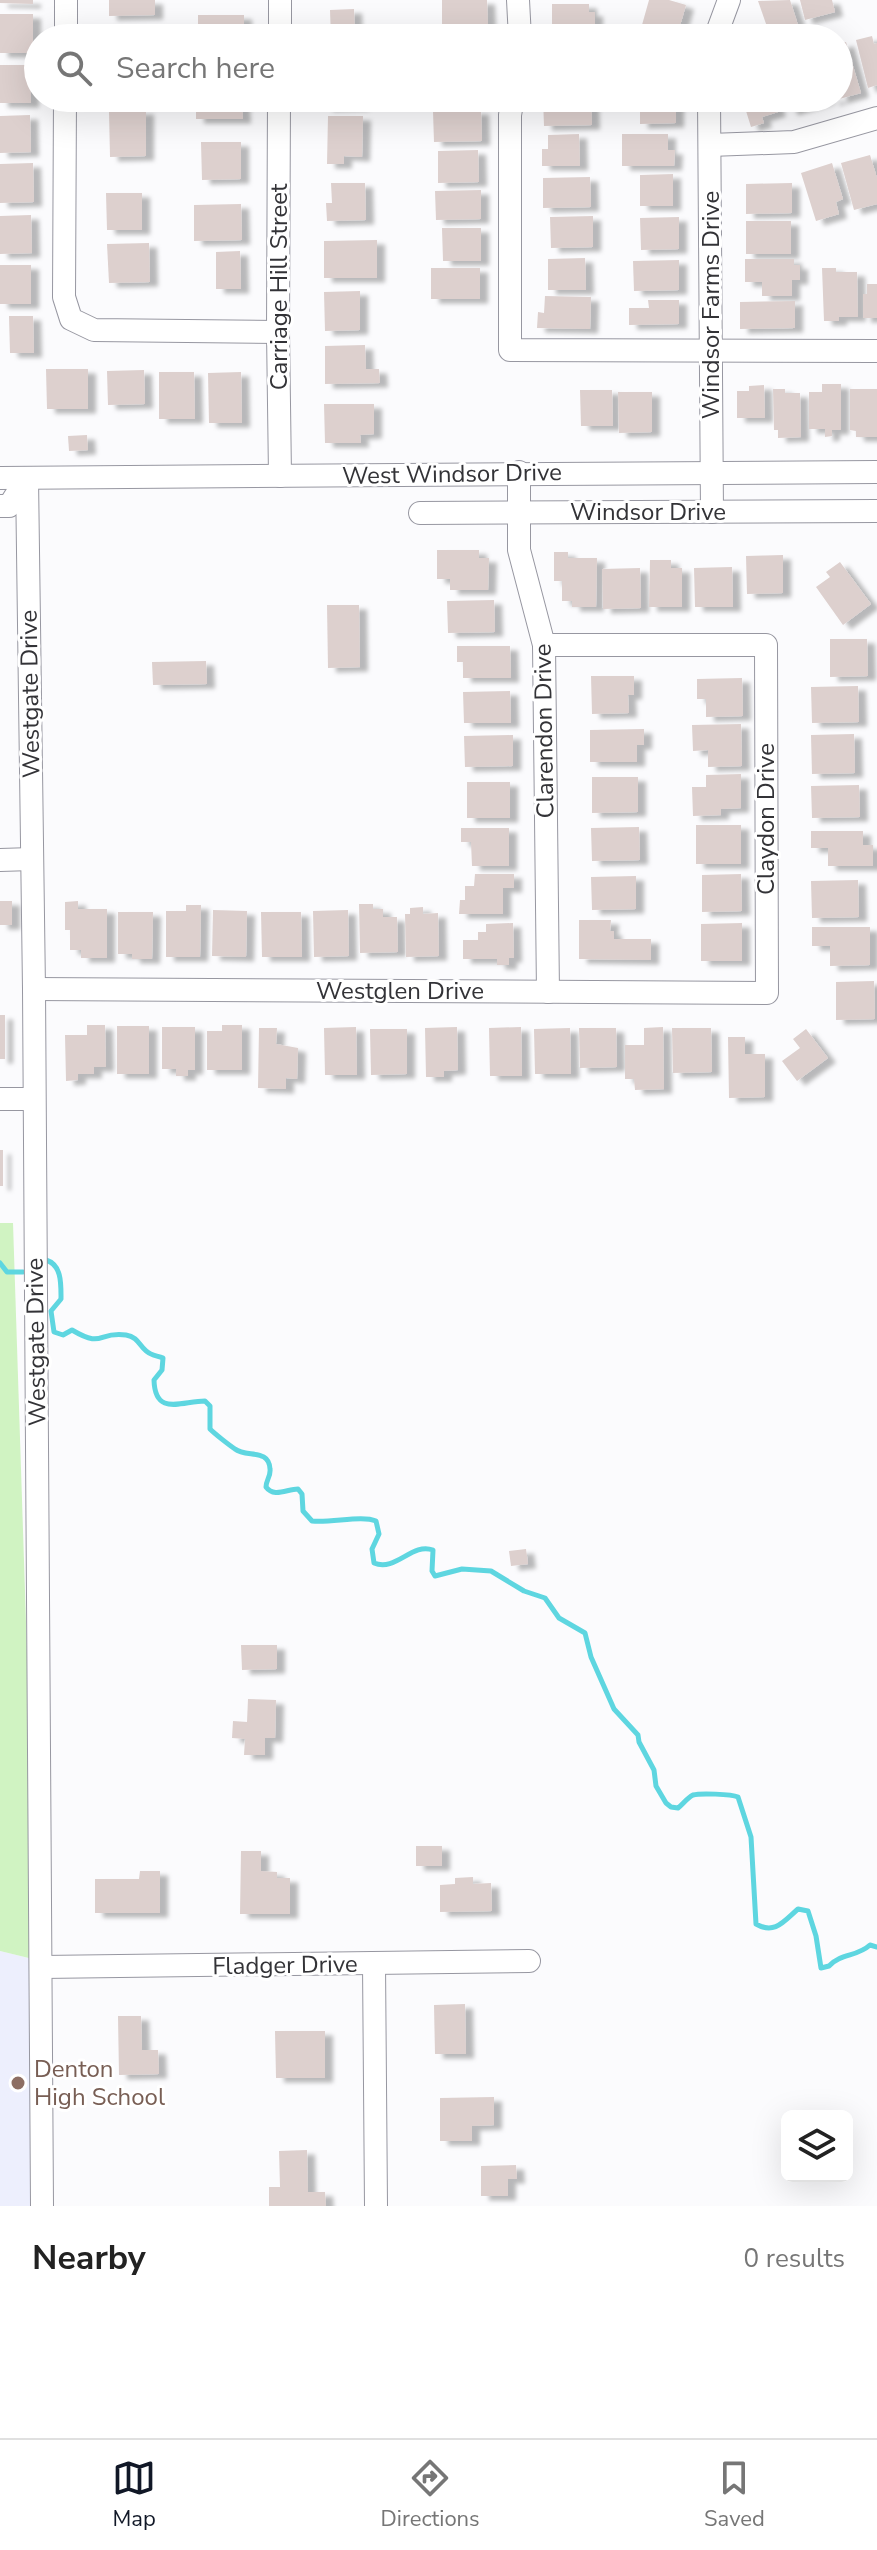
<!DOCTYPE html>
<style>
body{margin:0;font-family:"Nunito Sans",sans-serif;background:#f2f2f2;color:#222}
.controls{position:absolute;right:24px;bottom:24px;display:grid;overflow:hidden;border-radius:12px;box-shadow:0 8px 32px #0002}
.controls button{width:72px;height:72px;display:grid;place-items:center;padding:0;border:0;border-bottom:2px solid #e0e0e0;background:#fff;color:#222;font:40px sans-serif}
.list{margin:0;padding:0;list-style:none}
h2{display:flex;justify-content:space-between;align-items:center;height:104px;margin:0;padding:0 32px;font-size:34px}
h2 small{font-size:26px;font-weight:400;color:#767676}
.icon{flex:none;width:44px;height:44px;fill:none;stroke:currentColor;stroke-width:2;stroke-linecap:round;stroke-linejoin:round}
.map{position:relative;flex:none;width:877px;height:2206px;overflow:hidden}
.search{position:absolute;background:#fff;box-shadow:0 8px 32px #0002;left:24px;right:24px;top:24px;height:88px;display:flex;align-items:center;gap:20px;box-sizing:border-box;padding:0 28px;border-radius:44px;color:#767676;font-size:30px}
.sheet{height:232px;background:#fff}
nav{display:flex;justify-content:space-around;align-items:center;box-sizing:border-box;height:112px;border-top:2px solid #e0e0e0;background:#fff;font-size:22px;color:#767676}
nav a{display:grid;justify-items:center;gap:4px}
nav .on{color:#111827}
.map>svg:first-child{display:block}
</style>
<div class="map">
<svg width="877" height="2206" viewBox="0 0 877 2206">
<defs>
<filter id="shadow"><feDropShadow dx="8" dy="4.5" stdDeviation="2" flood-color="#0004"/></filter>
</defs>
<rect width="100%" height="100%" fill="#fbfbfd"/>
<path fill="#edeffd" d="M0,1951L37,1960L35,2206H0Z"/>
<path fill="#d0f3c2" d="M0,1223H13L37,1960L0,1951Z"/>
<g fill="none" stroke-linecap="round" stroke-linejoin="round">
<g stroke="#5ed6e0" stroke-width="5">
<path d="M43,1262L46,1260C62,1265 61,1284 61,1299L51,1311L54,1332L63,1335L72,1330C104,1349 97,1331 126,1335C140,1337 140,1350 151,1354C154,1356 159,1356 163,1358L162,1370L154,1380C155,1417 182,1401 205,1401L210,1406V1429C215,1434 229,1445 235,1449C246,1458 269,1448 270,1469C271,1476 266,1480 266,1487C274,1498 287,1489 298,1489L302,1494L303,1511L312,1521C332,1523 362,1515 376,1521L379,1534L372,1549L374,1563C396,1572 412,1542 433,1550L432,1571L435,1576L462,1569L491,1571L524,1591L545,1598L559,1618L585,1633L591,1657L614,1709L638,1735L639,1742L654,1770L656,1786L666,1803L671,1807L678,1808C683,1804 687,1798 693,1795C700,1793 731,1794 738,1797L751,1837L756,1924C775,1935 784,1921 798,1909L808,1911L816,1936L821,1968L829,1966C841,1953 857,1957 870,1945L877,1947"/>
<path d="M0,1263L7,1272H23"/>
</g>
</g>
<g fill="#ddd0ce" filter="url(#shadow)">
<path d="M0,0H33V4L0,3Z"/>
<path d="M109,0H155V15L109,16Z"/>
<path d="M442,0H487L488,25L442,26Z"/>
<path d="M649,0H669L686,5L677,36L642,25Z"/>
<path d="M790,0L799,28L771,38L758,1Z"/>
<path d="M800,0H832L835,12L805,20Z"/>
<path d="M552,4H589V12H595V27H589V37H552Z"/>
<path d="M354,9L355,38H331L330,10Z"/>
<rect x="0" y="14" width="33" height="39"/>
<rect x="198" y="15" width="46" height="23"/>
<rect x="123" y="28" width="33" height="10"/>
<path d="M488,32V38H443V33Z"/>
<path d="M872,36L874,44L877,43V85L868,88L856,40Z"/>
<path d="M846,42L861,93L832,101L831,98H839V44Z"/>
<path d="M0,65H30L31,103H0Z"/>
<path d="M196,98L242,101L243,119H196Z"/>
<path d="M325,98H361V106L325,107Z"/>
<path d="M443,98H483V103L443,104Z"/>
<path d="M543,98H591L592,125L544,126Z"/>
<path d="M640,98H676V123L640,124Z"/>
<path d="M742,98H773L778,112L762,117L764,123L751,127Z"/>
<path d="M786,98H828V99L790,111Z"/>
<path d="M146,110V156L110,157L109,111Z"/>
<path d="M481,110L482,141L434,142L433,111Z"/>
<path d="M30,115L31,152L0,153V116Z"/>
<path d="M328,116H363L362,157L344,156V164H327Z"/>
<path d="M579,134L580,166H542V149H548V135Z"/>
<path d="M622,134H668V150H675L674,166H622Z"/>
<path d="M201,142H241V179L202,180Z"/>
<path d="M478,150L479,182L438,183V151Z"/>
<path d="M870,155L877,178V204L854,210L841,163Z"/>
<path d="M33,163L34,202L0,203V164Z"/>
<path d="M832,163L843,199L836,202L839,214L816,221L801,173Z"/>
<path d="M673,174V206H640V175Z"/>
<path d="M590,177L591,207L543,208V178Z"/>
<path d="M331,183H365L366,220L327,221L326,203H332Z"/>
<path d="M792,183V213L746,214V184Z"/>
<path d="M481,190V219L436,220L435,191Z"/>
<path d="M106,193H142V230H107Z"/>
<path d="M241,204L242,240L194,241V205Z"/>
<path d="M31,215L32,253L0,254V216Z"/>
<path d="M593,216V247L551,248L550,217Z"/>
<path d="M679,217V249L641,250L640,218Z"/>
<rect x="746" y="221" width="45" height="33"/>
<path d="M442,228H481V261H443Z"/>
<path d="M377,240V278H324V241Z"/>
<path d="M149,243L150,282L109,283L107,244Z"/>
<path d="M240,251L241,289H216V252Z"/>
<path d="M585,258L586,290H548V259Z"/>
<path d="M745,259H794V265H800V280H792V296H762V282H745Z"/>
<path d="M679,260V290L634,291L633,261Z"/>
<rect x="0" y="265" width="31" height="39"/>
<rect x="431" y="268" width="49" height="31"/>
<path d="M822,268H836V272H857L858,317H839V321H824Z"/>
<path d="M867,284H877V318H863V294H867Z"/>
<path d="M360,291V330L325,331L324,292Z"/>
<path d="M545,296L591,297L590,329L537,328L538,312L544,313Z"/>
<path d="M648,300H679V324L629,325V308H649Z"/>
<path d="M795,301V328L740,329V302Z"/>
<path d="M9,316H33L34,353H10Z"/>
<path d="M365,345L366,369H379L380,383L325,384V346Z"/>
<path d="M46,369H88V409H47Z"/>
<path d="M144,370L145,404L108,405L107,371Z"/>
<path d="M159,372H194L195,419H159Z"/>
<path d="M241,372L242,423H209L208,373Z"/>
<path d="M822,384H841V430H832V436L825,437V429H809V392H822Z"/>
<path d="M764,385L765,418H737V391H749V386Z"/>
<path d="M773,389H785V393H800L801,437L778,438V430H774Z"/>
<path d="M850,389H877V437H856V431L850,430Z"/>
<path d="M580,390H612L613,426H581Z"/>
<path d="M618,392H652V432L619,433Z"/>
<path d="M324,404H374V434L360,435L361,443H325Z"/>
<path d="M87,435L88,450L69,451L68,436Z"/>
<path d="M437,550H479V558H489L488,590H450V579H437Z"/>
<path d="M554,552H568V558H597L596,607H572V601H562V581H554Z"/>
<path d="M783,555V593L747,594L746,556Z"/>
<path d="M650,560H671V568H682V607H649Z"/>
<path d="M840,562L871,604L843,625L816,587L830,577L826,572Z"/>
<path d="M732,567L733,607H695L694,568Z"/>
<path d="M640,568L641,608L603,609L602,569Z"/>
<path d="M494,600L495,632L448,633L447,601Z"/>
<path d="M327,605H359L360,667L328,668Z"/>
<path d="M830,639H867L868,676L830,677Z"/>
<path d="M457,646H510L511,678H463V662H457Z"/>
<path d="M206,661L207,684L153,685L152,662Z"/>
<path d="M591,676H634V695H628L629,713L592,714Z"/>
<path d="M742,678L743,716L706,717V699H697V679Z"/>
<path d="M858,686L859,722L812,723L811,687Z"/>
<path d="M510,691L511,723H464L463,692Z"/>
<path d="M741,724L742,766L708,767V750L693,751L692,725Z"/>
<path d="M644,729V745H637V762H590V730Z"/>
<path d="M854,734L855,773L812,774L811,735Z"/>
<path d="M513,735V766L465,767L464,736Z"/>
<path d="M741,774V808L721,809V815L693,816L692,787H706V775Z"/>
<path d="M592,777H638V812L592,813Z"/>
<rect x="467" y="782" width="43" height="36"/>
<path d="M859,785L860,817L812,818L811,786Z"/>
<rect x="696" y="825" width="45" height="39"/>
<path d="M639,827L640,860L592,861L591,828Z"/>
<path d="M461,828H509V866H472L471,842H461Z"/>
<path d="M811,831H863V845H873V866H828V848H811Z"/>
<path d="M475,874H514V888H503V914H459L460,900H465V886H474Z"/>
<path d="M741,874L742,911L702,912V875Z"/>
<path d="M636,876V909L592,910L591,877Z"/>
<path d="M858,880L859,917L812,918L811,881Z"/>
<rect x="0" y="901" width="12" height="24"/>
<path d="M78,901V909H107V958H81V950H70V930H65V902Z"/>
<path d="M359,904H373V909H383V917H397L398,952L360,953Z"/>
<path d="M186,905H201L200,957H166V911H186Z"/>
<path d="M423,907V914L438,913L439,956L406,957L405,914H410V908Z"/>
<path d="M213,910L247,911L246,957L212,956Z"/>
<path d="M348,910L349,956L314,957L313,911Z"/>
<path d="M118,912H153L152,959H132V954H118Z"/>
<path d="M261,912H301L302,957H262Z"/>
<path d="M579,920H611L610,931H614V939H651V960L579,959Z"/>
<path d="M513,923L514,958H509V965H497V959H463V940H478V932H486V924Z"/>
<path d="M742,923V961H701V924Z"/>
<path d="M812,927H870V965L830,966V946H812Z"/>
<path d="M874,981L875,1019L836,1020V982Z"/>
<rect x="0" y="1015" width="5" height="44"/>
<path d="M87,1025H105L106,1067H94V1074H78V1080L66,1081L65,1035H87Z"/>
<path d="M222,1025H242V1070H207V1031H222Z"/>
<rect x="117" y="1026" width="32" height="48"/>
<path d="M162,1027H195V1070H188V1076H176V1069H162Z"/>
<path d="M356,1027L357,1075H325L324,1028Z"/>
<path d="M457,1027L458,1070L444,1071V1077H426L425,1028Z"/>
<path d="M521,1027L522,1076H490L489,1028Z"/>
<path d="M663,1027L664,1089L635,1090L634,1079H625V1045H644V1028Z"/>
<path d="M259,1028H277L276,1044L298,1048L297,1079L286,1078V1089L258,1088Z"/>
<path d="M570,1028L571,1074H535L534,1029Z"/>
<path d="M579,1028H616L617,1067L580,1068Z"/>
<path d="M672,1028H711L712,1072L673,1073Z"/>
<path d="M370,1029H407V1074L371,1075Z"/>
<path d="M806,1029L828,1058L797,1081L782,1061L800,1048L793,1039Z"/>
<path d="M728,1037H745V1054H765V1097L729,1098Z"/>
<rect x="0" y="1150" width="3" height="36"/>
<path d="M526,1549L528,1564L511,1566L509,1551Z"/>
<path d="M241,1645H277V1669L242,1670Z"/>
<path d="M248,1699L276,1700L275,1738H265V1755H244L245,1739L232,1738L233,1721L247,1722Z"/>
<rect x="416" y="1846" width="26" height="20"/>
<path d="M241,1851H261V1871L277,1872V1878H290V1914H240Z"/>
<path d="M140,1871H160V1913H95V1879H139Z"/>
<path d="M473,1877V1884L491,1883L492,1911L440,1912V1885L455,1884V1878Z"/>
<path d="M465,2004L466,2054H435L434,2005Z"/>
<path d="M118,2016H141L142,2050H158L159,2074L119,2075Z"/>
<path d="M275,2031H325V2078H276Z"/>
<path d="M494,2097V2125L472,2126V2141H440V2098Z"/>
<path d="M307,2150L308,2192H325L326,2206H269V2187H280L279,2151Z"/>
<path d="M516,2165L517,2179H508V2196H481V2166Z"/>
</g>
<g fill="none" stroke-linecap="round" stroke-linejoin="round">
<g stroke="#9797a1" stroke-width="24">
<g id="minor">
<path d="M518,0L520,38"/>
<path d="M66,38V0"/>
<path d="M280,38V0"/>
<path d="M715,38L729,0"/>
<path d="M65,98L64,297L71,319L94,330L278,332"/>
<path d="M279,98L278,332L280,476"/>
<path d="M513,98L510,115V350L877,351"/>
<path d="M709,98L712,512"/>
<path d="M710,145L794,142L877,118"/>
<path d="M519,472V550L544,645L548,992"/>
<path d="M0,478C292,477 585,472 877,472"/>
<path d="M27,478L34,989L42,2206"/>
<path d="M0,506H9L27,478"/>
<path d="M420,513L877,511"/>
<path d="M0,860L32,859"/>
<path d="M34,989L767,993L766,645H544"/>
<path d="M0,1099H33"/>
<path d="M374,1964L376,2206"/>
<path d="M42,1967L529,1961"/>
</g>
</g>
<use href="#minor" stroke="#fff" stroke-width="22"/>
</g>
<circle fill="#8d6e63" stroke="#fff" stroke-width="3" cx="18" cy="2083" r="8"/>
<g text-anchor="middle" stroke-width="6" stroke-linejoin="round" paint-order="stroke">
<g font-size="24" fill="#333337" stroke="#fff">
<text transform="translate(279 287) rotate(-90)" y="8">Carriage Hill Street</text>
<text transform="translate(711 305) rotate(-90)" y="8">Windsor Farms Drive</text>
<text transform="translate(452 474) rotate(-1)" y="8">West Windsor Drive</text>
<text x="648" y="520">Windsor Drive</text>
<text transform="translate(30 694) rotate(-91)" y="8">Westgate Drive</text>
<text transform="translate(544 731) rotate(-91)" y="8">Clarendon Drive</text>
<text transform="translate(766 819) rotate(-90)" y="8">Claydon Drive</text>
<text x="400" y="999">Westglen Drive</text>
<text transform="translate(36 1342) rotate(-91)" y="8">Westgate Drive</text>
<text transform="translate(285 1965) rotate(-1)" y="8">Fladger Drive</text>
</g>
<g font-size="24" fill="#785e54" stroke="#fff" text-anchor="start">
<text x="34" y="2077">Denton<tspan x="34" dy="28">High School</tspan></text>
</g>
</g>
</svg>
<div class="controls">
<button><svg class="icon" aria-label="layers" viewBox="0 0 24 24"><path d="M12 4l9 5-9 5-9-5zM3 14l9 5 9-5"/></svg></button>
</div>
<div class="search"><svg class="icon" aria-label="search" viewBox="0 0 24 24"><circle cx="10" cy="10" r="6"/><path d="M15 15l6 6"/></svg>Search here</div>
</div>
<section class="sheet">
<h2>Nearby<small>0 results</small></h2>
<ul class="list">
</ul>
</section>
<nav>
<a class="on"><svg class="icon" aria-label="map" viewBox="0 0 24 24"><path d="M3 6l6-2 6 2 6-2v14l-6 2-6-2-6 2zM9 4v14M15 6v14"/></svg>Map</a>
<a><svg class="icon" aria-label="directions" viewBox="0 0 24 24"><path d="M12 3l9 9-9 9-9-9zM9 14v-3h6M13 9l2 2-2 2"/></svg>Directions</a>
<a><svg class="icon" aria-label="saved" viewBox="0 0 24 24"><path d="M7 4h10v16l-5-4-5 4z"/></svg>Saved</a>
</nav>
